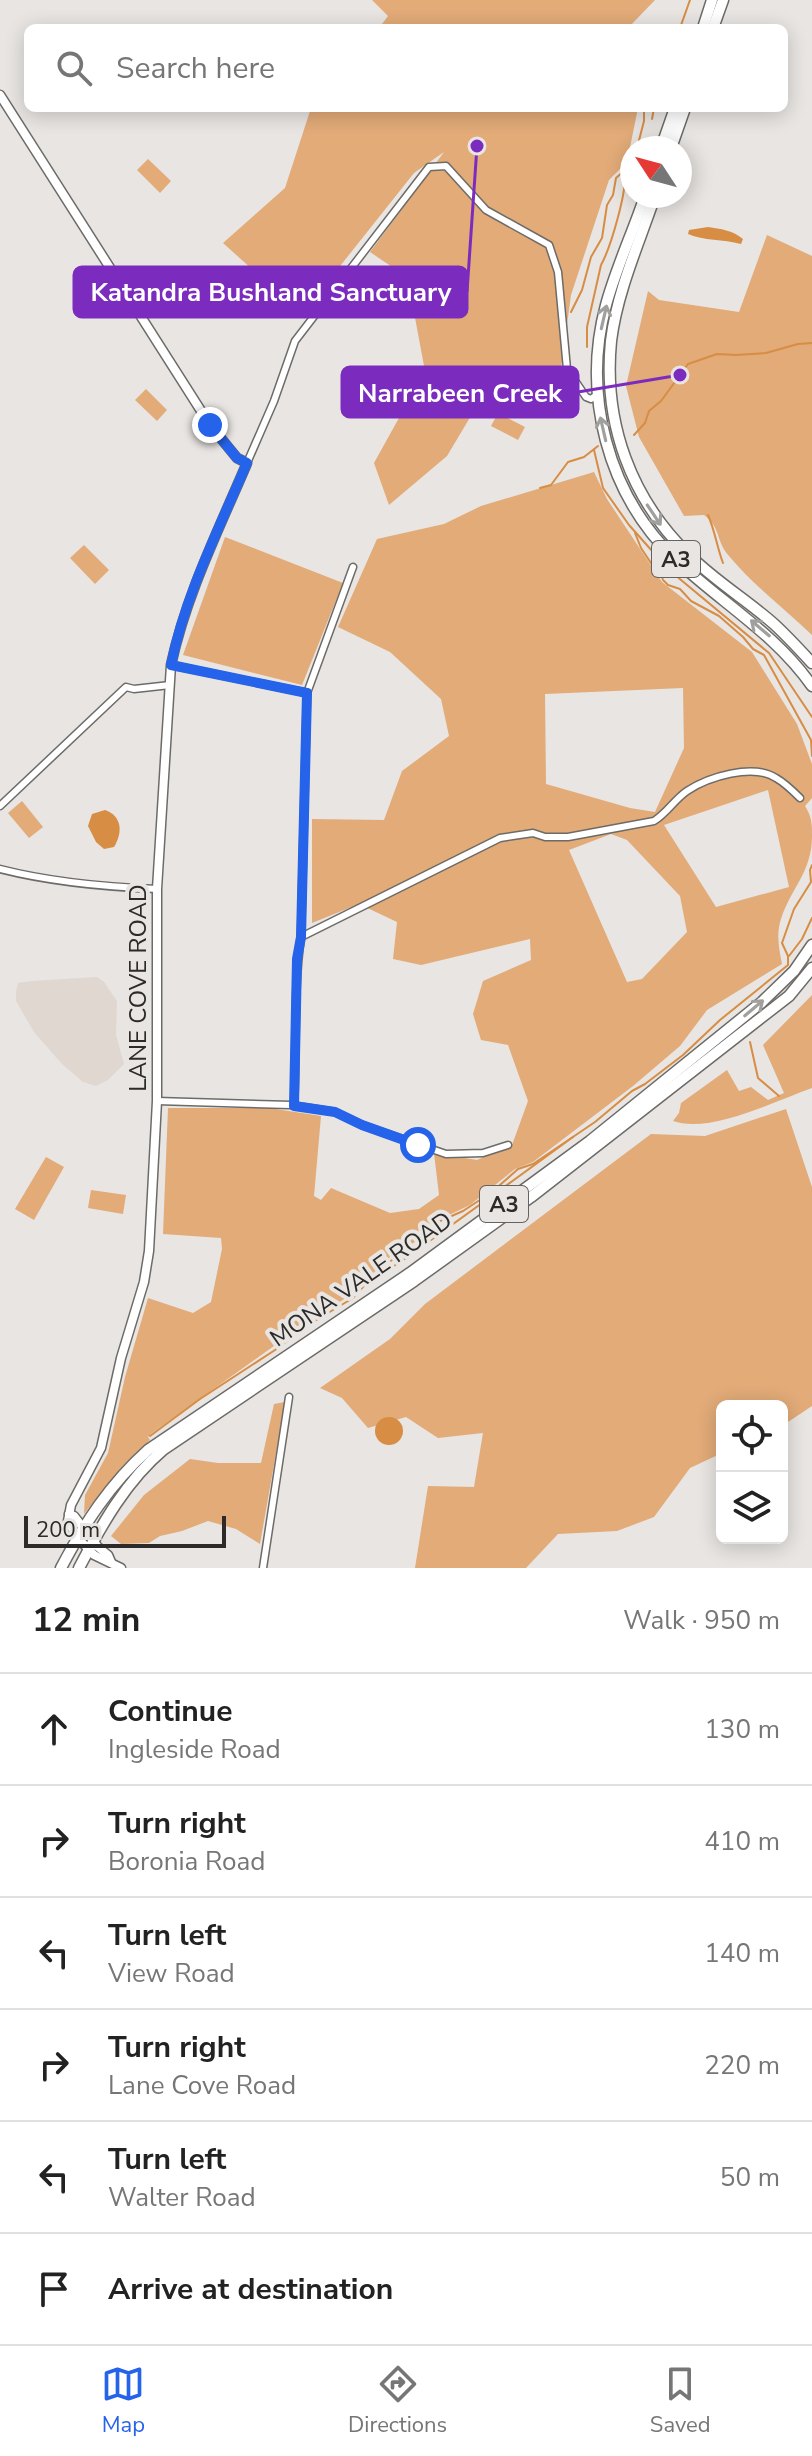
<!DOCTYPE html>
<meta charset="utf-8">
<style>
body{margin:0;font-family:"Nunito Sans",sans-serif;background:#f2f2f2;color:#222}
.controls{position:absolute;right:24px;bottom:24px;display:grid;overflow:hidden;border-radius:12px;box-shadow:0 4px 20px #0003}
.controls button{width:72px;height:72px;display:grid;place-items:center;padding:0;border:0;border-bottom:2px solid #e0e0e0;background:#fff;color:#222;font:40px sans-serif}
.compass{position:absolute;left:620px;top:136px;width:72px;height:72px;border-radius:50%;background:#fff;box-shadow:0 4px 20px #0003;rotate:306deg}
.scale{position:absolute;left:24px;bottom:20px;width:202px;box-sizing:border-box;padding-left:8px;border:4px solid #2c2b2a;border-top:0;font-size:22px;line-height:28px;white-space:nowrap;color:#2c2b2a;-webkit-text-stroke:6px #e8e5e2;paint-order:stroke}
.stop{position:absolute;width:24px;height:24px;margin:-18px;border:6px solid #2563eb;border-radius:50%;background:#fff}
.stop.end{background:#2563eb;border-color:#fff;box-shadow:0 2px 8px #0008}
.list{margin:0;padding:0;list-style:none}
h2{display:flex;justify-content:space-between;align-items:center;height:104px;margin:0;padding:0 32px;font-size:34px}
h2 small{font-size:26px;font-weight:400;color:#767676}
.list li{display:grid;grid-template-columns:52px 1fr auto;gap:24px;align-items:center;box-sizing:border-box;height:112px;padding:0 32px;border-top:2px solid #e0e0e0}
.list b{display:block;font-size:30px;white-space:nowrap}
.list p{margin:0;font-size:26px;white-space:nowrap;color:#767676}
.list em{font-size:26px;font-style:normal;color:#767676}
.icon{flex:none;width:44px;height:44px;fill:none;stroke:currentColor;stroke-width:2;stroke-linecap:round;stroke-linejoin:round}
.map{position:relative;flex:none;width:812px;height:1568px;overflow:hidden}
.search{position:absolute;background:#fff;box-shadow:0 4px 20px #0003;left:24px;right:24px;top:24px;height:88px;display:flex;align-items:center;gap:20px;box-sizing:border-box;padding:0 28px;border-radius:12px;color:#767676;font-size:30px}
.sheet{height:776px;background:#fff}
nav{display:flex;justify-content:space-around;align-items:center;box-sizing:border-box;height:112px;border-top:2px solid #e0e0e0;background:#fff;font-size:22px;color:#767676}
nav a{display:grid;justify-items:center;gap:4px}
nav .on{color:#2563eb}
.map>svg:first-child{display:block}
</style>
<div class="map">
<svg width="812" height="1568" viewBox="0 0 812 1568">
<rect width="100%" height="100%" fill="#e8e5e2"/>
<path fill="#e0d7d0" d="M97,977L104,982L117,1001L116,1035L124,1064L108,1080L96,1086L83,1082L62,1064L34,1032L16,1001V992L18,983L31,981Z"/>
<g fill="#e2ab78" fill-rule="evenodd">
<path d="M372,0H655L628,28H379L388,16Z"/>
<path d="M311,108H638L627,162L609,180L571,295L560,376L568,398L481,399L447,456L389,505L374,463L425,371L413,307L423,288L370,252L444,152L414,173L302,314L223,243L285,188Z"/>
<path d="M148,159L171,181L160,193L137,170Z"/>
<path d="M767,235L812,256V635C785,609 753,585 729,556C715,540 722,529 704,515L684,516L639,437L626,386L648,291L659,300L739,312Z"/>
<path d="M146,389L167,410L157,421L135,400Z"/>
<path d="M498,413L525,427L518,440L491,426Z"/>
<path d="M594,472L607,499L662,582L752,652L797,724L812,764V798L805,806C812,817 812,824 812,836C812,872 791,888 781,919C776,934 779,949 782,964L707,1010L680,1046L633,1086L533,1162L515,1169L470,1205L430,1224L415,1242L390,1257L349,1296L299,1328L152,1433L148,1437L150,1440L122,1467L84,1514L85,1495L108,1453L125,1377L148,1298L193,1313L211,1302L222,1249L221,1238L163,1234L168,1108H269L321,1116L314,1196L321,1200L331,1188L390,1213L419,1209L439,1195L434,1153L477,1160L512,1145L528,1101L508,1045L481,1040L473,1014L483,981L531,960L530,939L421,965L393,959L397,922L359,904L312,923V819L384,820L402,771L449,736L441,699L390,652L338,627L377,539L444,524L481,506ZM683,688L684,748L655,812L630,808L546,784L545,694ZM768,790L789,887L716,907L664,825ZM611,834L627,840L680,896L687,932L642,979L627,982L569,850Z"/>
<path d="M225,537L343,583L302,685L183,655Z"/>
<path d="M84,545L109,570L95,584L70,558Z"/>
<path d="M22,801L43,827L29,838L8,813Z"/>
<path d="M812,995V1088C775,1101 710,1134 673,1121L679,1113L681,1103L727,1070L739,1091L751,1087L768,1100L784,1093L763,1045Z"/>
<path d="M786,1109L812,1187V1406L782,1426V1406H722V1453L690,1468L654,1517L617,1531L558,1534L526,1568H415L428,1486L474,1487L483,1433L438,1438L406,1417L368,1428L342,1398L320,1388L390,1339L425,1304L651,1134L705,1136Z"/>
<path d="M46,1157L64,1167L34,1220L15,1209Z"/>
<path d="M91,1190L126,1195L123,1214L88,1208Z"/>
<path d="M285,1402L260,1544L236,1529L208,1521L182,1531L160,1536L149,1543L121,1544L111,1536L144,1495L190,1459L218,1463H261L274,1404Z"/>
</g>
<g fill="#d78d44">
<path d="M708,227C721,229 732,230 743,239L741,244C723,239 704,241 688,234L689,230Z"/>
<path d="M105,810C122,816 123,832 114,847L104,849L96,842L88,826L92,814Z"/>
<circle cx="389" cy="1431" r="14"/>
</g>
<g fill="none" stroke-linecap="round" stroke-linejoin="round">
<g stroke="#d78d44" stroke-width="2">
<path d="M680,28L690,0"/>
<path d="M652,119L654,108"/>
<path d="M637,148L644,121V108"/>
<path d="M571,312L582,290L591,257L602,238L607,205L613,195L616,178L624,171"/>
<path d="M587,347V327L601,265C610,249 629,187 624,171L632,166"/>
<path d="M634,435L645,423L649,411L661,401L688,364L717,354L736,355L766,353L798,344L812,343"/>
<path d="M594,450L603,488L629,525L669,570L769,653L812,717"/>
<path d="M540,488L551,485L568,462L584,457L598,446"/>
<path d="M708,515C715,531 717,547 723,563"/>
<path d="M635,533L641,548L653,566L660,571L663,580L668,585L680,589L691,601L719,616L743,637L753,649L764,655L811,740L812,756"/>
<path d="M789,956L802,939L812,918"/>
<path d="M750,1042L758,1078L779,1096"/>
<path d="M367,1284L409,1256L573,1137"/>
<path d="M150,1436L200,1399L275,1350L313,1322L353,1298L381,1267L416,1245L431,1225L463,1211L492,1192L518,1169L533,1164L595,1122L632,1091L645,1084L683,1055L720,1020L788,965V956L782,943L794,909L811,882L810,870L812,865"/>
</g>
<g stroke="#6d6b68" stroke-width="9">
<g id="street">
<path d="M247,463L274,401L295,341L429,167L446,166L486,210L549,245L558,272L567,369L586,397L591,399L598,394"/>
<path d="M171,665L307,693"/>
<path d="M0,806L126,687L134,689L170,685"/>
<path d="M0,869C51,882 105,887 157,889"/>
<path d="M301,937L500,838L533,833L545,837H568L654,821C667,813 674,800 687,791C708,777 753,763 776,778C785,783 793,791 800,798"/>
<path d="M157,1101L291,1105L335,1112L362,1125L446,1154L483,1153L508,1145"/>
<path d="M294,1106C297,1050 293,993 301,937L307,693L353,567"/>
<path d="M263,1568L289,1397"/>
</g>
</g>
<g stroke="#6d6b68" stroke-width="11">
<g id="secondary">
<path d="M0,95L210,425L237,458L247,463C219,529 186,595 171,665L157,889V1101L149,1251L144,1282L121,1358L101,1448L71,1505L68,1521L77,1537L94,1555L121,1568"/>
<path d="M69,1514L74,1516L98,1547L108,1555L111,1562"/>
</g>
</g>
<g stroke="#6d6b68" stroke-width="13">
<g id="highway">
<path d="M703,28L712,0"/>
<path d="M713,28L723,0"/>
<path d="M661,148L675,108"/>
<path d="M671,148L685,108"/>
<path d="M645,196C633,232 616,268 606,305C582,394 607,493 674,558C720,602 775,633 812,686"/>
<path d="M655,196C639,243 617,292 611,341C603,423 631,499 689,555C715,581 747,600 774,624C787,636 800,650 812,663"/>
<path d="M61,1568C84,1524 110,1484 148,1450L410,1273L590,1141L762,1002L794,971L812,945"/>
<path d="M79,1568C102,1524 126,1481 164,1449L414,1281L531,1197L789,996L812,968"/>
</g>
</g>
<use href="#street" stroke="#fff" stroke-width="6"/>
<use href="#secondary" stroke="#fff" stroke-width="8"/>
<use href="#highway" stroke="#fff" stroke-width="10"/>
</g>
<defs><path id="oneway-shaft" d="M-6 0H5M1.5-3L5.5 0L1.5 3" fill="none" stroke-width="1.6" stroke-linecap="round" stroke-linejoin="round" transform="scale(2)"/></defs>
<g stroke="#a0a09f">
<use href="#oneway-shaft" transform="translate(604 317) rotate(-77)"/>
<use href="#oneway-shaft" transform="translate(603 429) rotate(-103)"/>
<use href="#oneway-shaft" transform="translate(654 515) rotate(56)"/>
<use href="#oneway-shaft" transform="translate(760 628) rotate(-140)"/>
<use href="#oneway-shaft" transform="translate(754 1008) rotate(-40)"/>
</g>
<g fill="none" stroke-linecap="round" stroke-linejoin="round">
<path stroke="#2563eb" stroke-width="10" d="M210,425L237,458L247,463C219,529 185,595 171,665L307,693L301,937L297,959L294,1106L335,1112L362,1125L418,1145"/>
</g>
<g text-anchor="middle" stroke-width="8" stroke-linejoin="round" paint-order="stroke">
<g fill="#e8e5e2" stroke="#646361" stroke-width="2">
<rect x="652" y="541" width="48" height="36" rx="6"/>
<rect x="480" y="1186" width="48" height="36" rx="6"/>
</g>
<g font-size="22" font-weight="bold" fill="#2c2b2a">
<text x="676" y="567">A3</text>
<text x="504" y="1212">A3</text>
</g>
<g font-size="24" fill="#2c2b2a" stroke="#e8e5e2">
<text transform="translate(138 988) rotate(-90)" y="8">LANE COVE ROAD</text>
<text transform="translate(361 1279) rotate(-35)" y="8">MONA VALE ROAD</text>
</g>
</g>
<path fill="none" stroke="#7b2cbf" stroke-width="3" d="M477 146L467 292M680 375L578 392"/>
<g fill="#7b2cbf" stroke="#e8e5e2" stroke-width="3">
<circle cx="477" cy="146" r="8"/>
<circle cx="680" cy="375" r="8"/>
</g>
<g fill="#7b2cbf" stroke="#7b2cbf" stroke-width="3">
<rect x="74" y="267" width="393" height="50" rx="8"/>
<rect x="342" y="367" width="236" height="50" rx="8"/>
</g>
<g font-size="26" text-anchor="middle" font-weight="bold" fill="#fff">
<text x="271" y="301">Katandra Bushland Sanctuary</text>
<text x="460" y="402">Narrabeen Creek</text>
</g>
</svg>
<div class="controls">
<button><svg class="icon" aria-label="locate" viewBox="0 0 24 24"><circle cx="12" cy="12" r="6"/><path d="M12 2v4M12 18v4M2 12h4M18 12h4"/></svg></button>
<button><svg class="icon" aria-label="layers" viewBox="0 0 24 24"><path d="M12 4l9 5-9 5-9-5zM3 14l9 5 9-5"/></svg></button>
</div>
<svg class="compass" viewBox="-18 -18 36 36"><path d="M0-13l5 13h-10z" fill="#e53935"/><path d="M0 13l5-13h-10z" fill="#767676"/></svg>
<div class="scale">200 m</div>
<div class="stop" style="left:418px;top:1145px"></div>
<div class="stop end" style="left:210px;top:425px"></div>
<div class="search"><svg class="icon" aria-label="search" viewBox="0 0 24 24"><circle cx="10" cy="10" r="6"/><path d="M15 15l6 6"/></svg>Search here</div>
</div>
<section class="sheet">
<h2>12 min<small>Walk · 950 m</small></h2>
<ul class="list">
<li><svg class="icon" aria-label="ahead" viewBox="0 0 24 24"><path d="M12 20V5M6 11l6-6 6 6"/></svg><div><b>Continue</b><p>Ingleside Road</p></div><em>130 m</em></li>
<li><svg class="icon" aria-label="right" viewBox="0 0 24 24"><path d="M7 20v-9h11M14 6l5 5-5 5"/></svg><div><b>Turn right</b><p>Boronia Road</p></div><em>410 m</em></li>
<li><svg class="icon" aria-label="left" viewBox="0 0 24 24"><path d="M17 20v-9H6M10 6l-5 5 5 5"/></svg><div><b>Turn left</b><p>View Road</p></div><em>140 m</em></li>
<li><svg class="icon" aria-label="right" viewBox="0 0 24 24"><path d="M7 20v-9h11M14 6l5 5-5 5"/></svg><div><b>Turn right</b><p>Lane Cove Road</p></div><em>220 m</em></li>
<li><svg class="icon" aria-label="left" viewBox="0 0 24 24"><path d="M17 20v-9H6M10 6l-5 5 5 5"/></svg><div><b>Turn left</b><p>Walter Road</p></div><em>50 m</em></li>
<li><svg class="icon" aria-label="arrive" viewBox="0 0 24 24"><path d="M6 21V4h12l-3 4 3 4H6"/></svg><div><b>Arrive at destination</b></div></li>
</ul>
</section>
<nav>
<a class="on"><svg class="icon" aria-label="map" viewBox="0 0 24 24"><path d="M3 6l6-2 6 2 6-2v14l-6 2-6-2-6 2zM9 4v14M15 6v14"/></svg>Map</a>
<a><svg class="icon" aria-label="directions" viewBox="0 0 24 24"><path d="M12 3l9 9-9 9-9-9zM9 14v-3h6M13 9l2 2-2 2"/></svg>Directions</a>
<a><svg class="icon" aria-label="saved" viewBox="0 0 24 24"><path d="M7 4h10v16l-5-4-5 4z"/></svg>Saved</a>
</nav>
